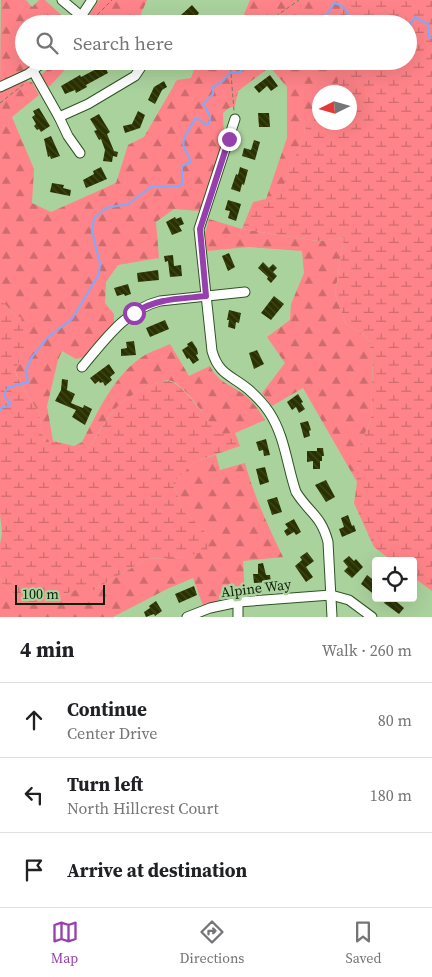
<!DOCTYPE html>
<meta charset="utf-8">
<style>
body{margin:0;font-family:"Source Serif 4",serif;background:#f2f2f2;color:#202124}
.controls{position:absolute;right:15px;bottom:15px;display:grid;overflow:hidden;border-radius:5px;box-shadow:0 5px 20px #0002}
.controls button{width:45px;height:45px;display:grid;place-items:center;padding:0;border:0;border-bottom:1px solid #e0e0e0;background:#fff;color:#202124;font:25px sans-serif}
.compass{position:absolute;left:312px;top:85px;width:45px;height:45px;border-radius:50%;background:#fff;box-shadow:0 5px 20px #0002;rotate:265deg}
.scale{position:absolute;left:15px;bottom:12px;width:90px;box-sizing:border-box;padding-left:5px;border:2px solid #101f0b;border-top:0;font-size:14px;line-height:18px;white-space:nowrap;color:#101f0b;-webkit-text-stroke:4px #aad29d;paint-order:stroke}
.stop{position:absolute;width:15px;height:15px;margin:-11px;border:4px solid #9640ad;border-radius:50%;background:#fff}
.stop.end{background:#9640ad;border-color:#fff;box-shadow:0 1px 5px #0008}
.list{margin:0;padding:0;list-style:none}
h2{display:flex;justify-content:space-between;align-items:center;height:65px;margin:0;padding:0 20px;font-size:21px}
h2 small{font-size:16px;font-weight:400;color:#757577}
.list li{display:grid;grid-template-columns:32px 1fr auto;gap:15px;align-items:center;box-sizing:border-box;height:75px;padding:0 20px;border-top:1px solid #e0e0e0}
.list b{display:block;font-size:19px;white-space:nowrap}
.list p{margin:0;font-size:16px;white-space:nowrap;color:#757577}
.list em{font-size:16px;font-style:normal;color:#757577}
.icon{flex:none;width:28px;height:28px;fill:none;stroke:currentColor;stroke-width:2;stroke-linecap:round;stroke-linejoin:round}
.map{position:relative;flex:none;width:432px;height:617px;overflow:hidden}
.search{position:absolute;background:#fff;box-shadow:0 5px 20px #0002;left:15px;right:15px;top:15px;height:55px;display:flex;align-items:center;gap:12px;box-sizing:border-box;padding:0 18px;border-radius:28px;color:#757577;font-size:19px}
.sheet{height:290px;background:#fff}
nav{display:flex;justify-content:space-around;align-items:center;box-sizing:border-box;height:70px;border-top:1px solid #e0e0e0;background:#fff;font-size:14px;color:#757577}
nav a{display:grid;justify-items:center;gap:2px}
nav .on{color:#9640ad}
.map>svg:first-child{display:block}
</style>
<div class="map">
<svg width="432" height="617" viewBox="0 0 432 617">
<defs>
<pattern id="forest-firs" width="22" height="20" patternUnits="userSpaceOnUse" patternTransform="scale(1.25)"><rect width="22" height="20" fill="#ff8489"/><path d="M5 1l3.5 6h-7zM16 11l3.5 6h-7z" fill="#cd6b6e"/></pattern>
<pattern id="wetland-marsh" width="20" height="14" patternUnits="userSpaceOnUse" patternTransform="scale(1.25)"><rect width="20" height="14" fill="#ff8489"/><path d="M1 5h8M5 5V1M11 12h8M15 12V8" fill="none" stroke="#cd6b6e"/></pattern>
<pattern id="building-back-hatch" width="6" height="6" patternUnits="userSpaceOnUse" patternTransform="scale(1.25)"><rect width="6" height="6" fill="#2a3101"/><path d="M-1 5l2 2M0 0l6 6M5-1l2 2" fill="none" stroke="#3f461c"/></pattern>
</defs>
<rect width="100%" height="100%" fill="#aad29d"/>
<g fill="url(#forest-firs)">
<path d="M1,0H26L32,7L39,0H45L69,22L67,24H24V61H35L26,69L0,82Z"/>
<path d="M99,0H147L140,16L111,21L108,24H83Z"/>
<path d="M250,0H342L338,24H240Z"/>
<path d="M57,61H73L49,87L40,76Z"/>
<path d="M197,61H338V84L330,92H320L319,103L313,110L279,199H266L287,138V87L270,67L238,91L235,106L229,108L223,113L224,137L200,211L174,209L156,222L159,258L118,265L106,282L105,303L114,314V323L84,357L76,359L62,351L58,360L47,406L53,441L44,443L39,413L19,381L15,370L26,346L16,316L0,299V91L25,81L32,82L39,95L12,117L34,169L32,203L51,212L116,183L128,145L144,137L177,80L191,78Z"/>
<path d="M209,219L242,229L317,241L344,238L335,294L346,324L367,337L373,356L371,420L357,451V482L303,388L272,406L262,393L285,363L267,337L290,320L291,304L304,273L302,251L248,247L207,251L205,234Z"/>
<path d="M170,344L189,376L210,366C217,381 229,384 242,393C252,400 259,410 265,420L235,433L218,435C205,417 193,396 176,383C167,377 158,382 150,386C114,402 109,416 89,448L82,442C98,412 114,374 145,355C152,351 162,348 170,344Z"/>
<path d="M216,455L220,470L245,463C254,496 268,526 283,557L243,561L245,596L218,600L203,606L193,578L167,589L113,617H0V578L13,596L39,605L75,590H94L147,559L186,557L209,536L183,510L173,483L194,462Z"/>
</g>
<g fill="url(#wetland-marsh)">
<path d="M342,0H432V591L413,577V561H392L374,547L354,503L357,482V451L371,420L373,356L367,337L346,324L335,294L344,238L318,241L242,229L253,202L266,199L279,198L313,110L319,103L320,122H350V92H330L338,84V61H408V24H338Z"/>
<path d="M0,299L16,316L21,317L26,346L15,371L19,381L39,413L44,443L53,441L74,446L82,442L89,448C110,416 113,402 150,386C158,382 164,379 172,382C184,386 210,423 218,434L235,433L240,446L194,462L173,483L183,510L209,536L207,550L186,557L147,559L94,590H75L39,605L13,596L0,578V544L2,533L0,514Z"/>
</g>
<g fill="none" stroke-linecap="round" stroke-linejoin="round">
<g stroke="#78adff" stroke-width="2">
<path d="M309,24L315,16L322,18L329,12L334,3C345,5 349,13 351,24"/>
<path d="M408,28L415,17L428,24L429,37L432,38"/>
<path d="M0,411L2,407H6L11,404L5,397V392L9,387L28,382L26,370L32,357L47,338L72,319L99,274L100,263L92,232L94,218L106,208L128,204L151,187L178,186L182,185V166L191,162C189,154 185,152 184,147C181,138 191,127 195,119L197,118L205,124H209C212,115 207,111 203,104L213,94V87L223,81L230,73H239L249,61"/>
</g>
</g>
<g fill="url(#building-back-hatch)">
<path d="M192,5L199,13L195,18L200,24H189L181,15Z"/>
<path d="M233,15L234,22L229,24L216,23L215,18Z"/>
<path d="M165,61H186L182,69Z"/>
<path d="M104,65L108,73L86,85L87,87L76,93L75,90L65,94L61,86L80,75L81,77Z"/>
<path d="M270,75L278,86L271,91L267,86L259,93L254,87Z"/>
<path d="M164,81L167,87L162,90L155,104L148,100L154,87Z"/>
<path d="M39,108L50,126L41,132L39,129L37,130L34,126L36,124L32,117L35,115L33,111Z"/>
<path d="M138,111L145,115L140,128L125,133L123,126L132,124Z"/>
<path d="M258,113H269L270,127H259Z"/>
<path d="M99,114L110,132L107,134L114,151L118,152L117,157L113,156L112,162L103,161L105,150L101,139L99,140L94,131L97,130L90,119Z"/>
<path d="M51,136L60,156L51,159L50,156L48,157L44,139Z"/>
<path d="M254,140L260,142L255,160L242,156L244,148L251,150Z"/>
<path d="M101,167L107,179L86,188L83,180L94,174L93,171Z"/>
<path d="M240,167L248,170L244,185L242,184L240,192L231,189L236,174L238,175Z"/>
<path d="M52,183L64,185L63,188L71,190L70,196L50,192Z"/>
<path d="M228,200L241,204L236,221L228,218L230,211L225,210Z"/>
<path d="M175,217L176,219L181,217L184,224L179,226L182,231L172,235L166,222Z"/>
<path d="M229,253L235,267L228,271L222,256Z"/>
<path d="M173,255L174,266L181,265L182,276L170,277L168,261L165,262L164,256Z"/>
<path d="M263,262L269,268L273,264L277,268L273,272L277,276L271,283L267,279L268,277L258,268Z"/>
<path d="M158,270L159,280L138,282L137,273Z"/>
<path d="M128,284L131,294L125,296L124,294L117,296L114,288Z"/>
<path d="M274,296L284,304L271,320L261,313Z"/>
<path d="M229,310L241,313L239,323L236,322L235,329L228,327L229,320H227Z"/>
<path d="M165,320L169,329L150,337L146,328Z"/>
<path d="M134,341L136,355L121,356V349L127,348L126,342Z"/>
<path d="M192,341L197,349L198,354L196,355L199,360L193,364L189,358L187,359L182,350L188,346L187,344Z"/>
<path d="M257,350L264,364L254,369L249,353Z"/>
<path d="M109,364L115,373L110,377L112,380L105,386L103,382L100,383L99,381L95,384L90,378Z"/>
<path d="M62,379L68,380L67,390L75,394L71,403L83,408L84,405L92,409L85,425L72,417L76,410L55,401L61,390Z"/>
<path d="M298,394L303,402L301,403L305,409L299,413L296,407L292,410L287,402Z"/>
<path d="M308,421L311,430L309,431L310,436L304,438L300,423Z"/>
<path d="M266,439L270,455L264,456L263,450L259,451L256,442Z"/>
<path d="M317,448H323L324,456H322V461H320V469H313V461L307,462V451H317Z"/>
<path d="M265,467L269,482L260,485L256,469Z"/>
<path d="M326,480L335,497L326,502L315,485Z"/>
<path d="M277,497L282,512L272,515L267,500Z"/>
<path d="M348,515L352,526L354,525L356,531L342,537L339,529L344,527L341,518Z"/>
<path d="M294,519L301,532L296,535L294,532L287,536L284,531L288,528L285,524Z"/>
<path d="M307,552L314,561L306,567L313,577L306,582L295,566L302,560L300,557Z"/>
<path d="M349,556L354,561L356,559L363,567L352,578L344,571L348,567L343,561Z"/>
<path d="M263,563L266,575H270L271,582L254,583L253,574H258V564Z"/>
<path d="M367,575L376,582V596L361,584Z"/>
<path d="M194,586L197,595L179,603L175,594Z"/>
<path d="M388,598H392L404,608L399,614L384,603Z"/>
<path d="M156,601L162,611L155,616L154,614L146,617L144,612L150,608L149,606Z"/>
</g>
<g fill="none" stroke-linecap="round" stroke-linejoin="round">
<g stroke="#2f5323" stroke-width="11">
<g id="minor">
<path d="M62,0L81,16"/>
<path d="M76,24L92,0"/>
<path d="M33,71L59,117L68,136L80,153"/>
<path d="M0,87L28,74L45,61"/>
<path d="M59,117L88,104L135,76L143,64"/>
<path d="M235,119L199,229L212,351C219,375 231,375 248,389C256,396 263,403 269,412C285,436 287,466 296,492C309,513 321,515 328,542L332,617"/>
<path d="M82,367C103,342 126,309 160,301L245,292"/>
<path d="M238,602V617"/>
<path d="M187,617L210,608L238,602L331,595L349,600L372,617"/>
</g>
</g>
<g stroke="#65825c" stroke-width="1" stroke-dasharray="4 2.5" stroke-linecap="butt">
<path d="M88,24L112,0"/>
<path d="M265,24L299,0"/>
<path d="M230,61L234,111"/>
<path d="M0,103L24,84"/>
</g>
<use href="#minor" stroke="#fff" stroke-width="9"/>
</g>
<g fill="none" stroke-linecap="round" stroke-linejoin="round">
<path stroke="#9640ad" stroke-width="6" d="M134,313C157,298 179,299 206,296L200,229L229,139"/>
</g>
<g text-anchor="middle" stroke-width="5" stroke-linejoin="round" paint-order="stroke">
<g font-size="14" fill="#101f0b" stroke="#aad29d">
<text transform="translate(256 588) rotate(-7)" y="5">Alpine Way</text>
</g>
</g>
</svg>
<div class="controls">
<button><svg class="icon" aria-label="locate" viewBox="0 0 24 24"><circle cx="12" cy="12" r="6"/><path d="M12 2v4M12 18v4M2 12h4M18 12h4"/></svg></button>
</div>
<svg class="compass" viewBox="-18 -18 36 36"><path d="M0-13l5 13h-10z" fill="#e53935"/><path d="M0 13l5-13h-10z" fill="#757577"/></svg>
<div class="scale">100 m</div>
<div class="stop" style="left:134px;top:313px"></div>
<div class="stop end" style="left:229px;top:139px"></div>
<div class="search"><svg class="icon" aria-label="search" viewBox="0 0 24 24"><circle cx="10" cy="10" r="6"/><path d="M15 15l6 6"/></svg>Search here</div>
</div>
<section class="sheet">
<h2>4 min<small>Walk · 260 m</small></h2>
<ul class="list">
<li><svg class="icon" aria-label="ahead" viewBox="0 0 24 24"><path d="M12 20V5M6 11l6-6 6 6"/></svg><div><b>Continue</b><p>Center Drive</p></div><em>80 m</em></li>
<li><svg class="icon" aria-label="left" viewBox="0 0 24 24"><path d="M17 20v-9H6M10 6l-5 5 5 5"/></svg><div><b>Turn left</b><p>North Hillcrest Court</p></div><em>180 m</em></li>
<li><svg class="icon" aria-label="arrive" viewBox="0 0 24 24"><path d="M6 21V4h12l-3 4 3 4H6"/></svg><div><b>Arrive at destination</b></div></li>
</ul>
</section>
<nav>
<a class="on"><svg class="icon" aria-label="map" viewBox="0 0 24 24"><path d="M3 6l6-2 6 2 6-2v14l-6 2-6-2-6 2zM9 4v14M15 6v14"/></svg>Map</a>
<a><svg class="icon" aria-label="directions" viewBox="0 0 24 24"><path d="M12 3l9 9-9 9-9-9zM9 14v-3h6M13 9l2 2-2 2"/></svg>Directions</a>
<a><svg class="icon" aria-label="saved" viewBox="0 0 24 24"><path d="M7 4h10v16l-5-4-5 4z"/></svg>Saved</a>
</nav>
